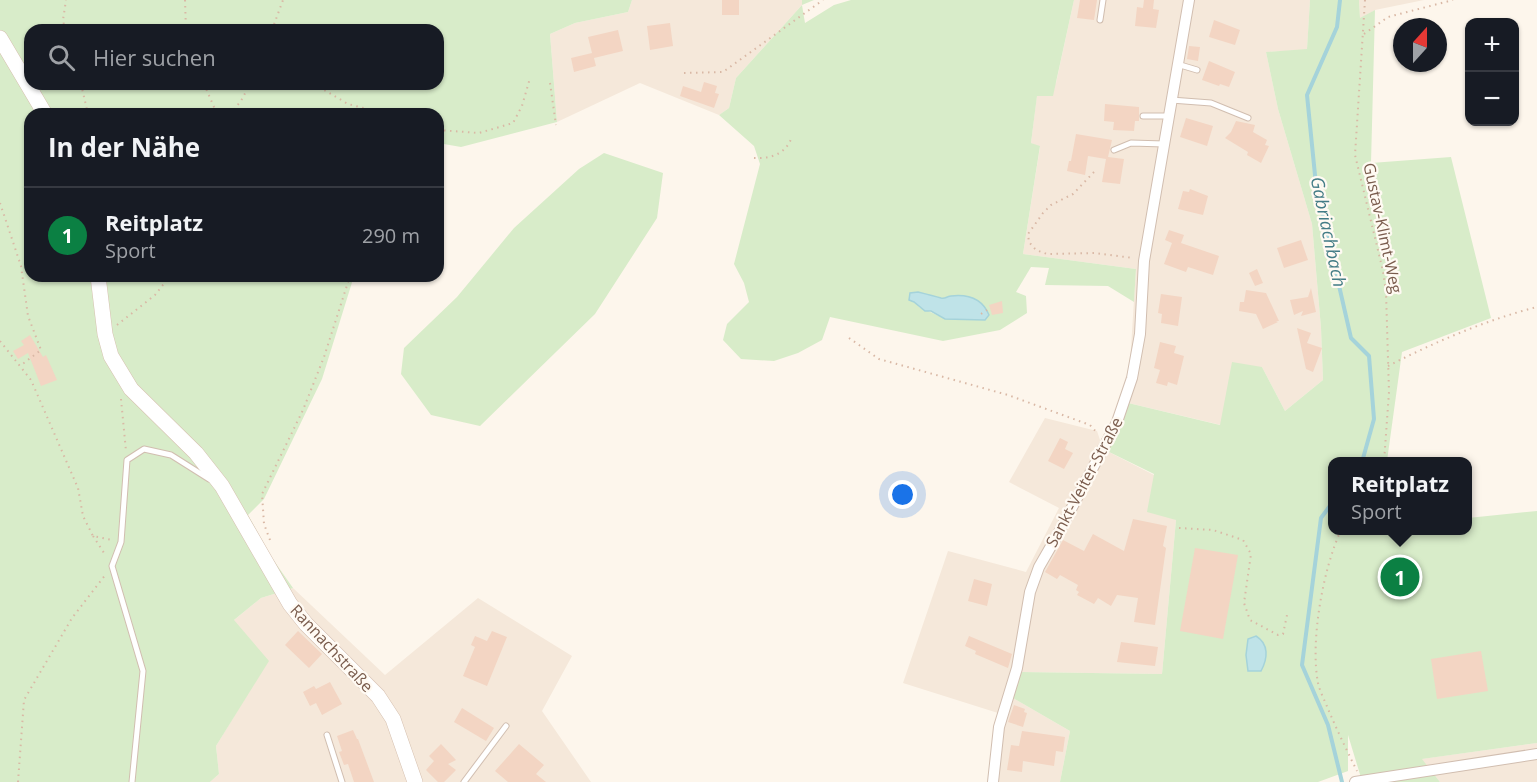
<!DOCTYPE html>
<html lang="de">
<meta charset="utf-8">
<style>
body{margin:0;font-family:"Open Sans",sans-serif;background:#242831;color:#f1f3f6}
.controls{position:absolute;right:18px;top:18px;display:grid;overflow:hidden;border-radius:12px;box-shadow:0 2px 4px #0004}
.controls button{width:54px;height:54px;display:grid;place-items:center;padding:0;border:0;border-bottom:2px solid #363941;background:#171b24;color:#f1f3f6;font:30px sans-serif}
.compass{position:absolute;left:1393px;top:18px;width:54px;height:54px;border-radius:50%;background:#171b24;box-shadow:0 2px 4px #0004;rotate:21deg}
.you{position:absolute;left:903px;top:495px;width:21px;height:21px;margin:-15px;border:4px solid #fff;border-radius:50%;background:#1a73e8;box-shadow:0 0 0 9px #1a73e833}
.badge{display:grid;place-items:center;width:39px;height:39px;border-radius:50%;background:#0b8043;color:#fff;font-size:20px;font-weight:700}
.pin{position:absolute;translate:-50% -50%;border:3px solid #fff;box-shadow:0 2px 6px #0006}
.popup{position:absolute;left:1328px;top:457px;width:144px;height:78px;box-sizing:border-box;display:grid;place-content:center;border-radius:12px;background:#171b24;filter:drop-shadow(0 2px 4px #0005);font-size:20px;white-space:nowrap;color:#9ea1a6}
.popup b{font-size:22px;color:#f1f3f6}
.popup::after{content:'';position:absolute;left:50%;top:100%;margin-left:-12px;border:12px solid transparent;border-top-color:#171b24}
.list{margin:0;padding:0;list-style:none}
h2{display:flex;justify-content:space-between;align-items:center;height:78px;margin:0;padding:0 24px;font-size:26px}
h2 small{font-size:20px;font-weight:400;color:#9ea1a6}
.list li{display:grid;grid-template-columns:39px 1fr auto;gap:18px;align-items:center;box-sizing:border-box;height:96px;padding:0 24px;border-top:2px solid #363941}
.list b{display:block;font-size:22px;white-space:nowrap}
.list p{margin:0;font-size:20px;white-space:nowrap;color:#9ea1a6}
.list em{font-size:20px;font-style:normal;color:#9ea1a6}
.icon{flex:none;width:33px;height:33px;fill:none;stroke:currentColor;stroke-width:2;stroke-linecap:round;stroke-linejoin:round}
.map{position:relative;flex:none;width:1537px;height:782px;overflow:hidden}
.search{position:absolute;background:#171b24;box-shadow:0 2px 4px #0004;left:24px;top:24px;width:420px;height:66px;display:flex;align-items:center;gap:15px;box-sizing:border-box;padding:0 21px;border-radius:18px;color:#9ea1a6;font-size:22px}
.panel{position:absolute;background:#171b24;box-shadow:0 2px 4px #0004;left:24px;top:108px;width:420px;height:174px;border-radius:18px}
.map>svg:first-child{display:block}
</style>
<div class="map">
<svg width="1537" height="782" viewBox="0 0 1537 782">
<rect width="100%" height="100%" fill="#fdf6ec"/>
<g fill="#f5e8da">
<path d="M632,0H802V5L736,78L729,108L719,115L640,83L557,122L550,34L575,23L628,12Z"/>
<path d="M1074,0H1310L1307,50L1266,52L1278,109L1312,224L1321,328L1323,380L1285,411L1262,367L1221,425L1124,402L1130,363L1136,269L1023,254L1040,147L1031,143L1037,95L1056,83Z"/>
<path d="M1359,0H1424L1375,10L1360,19Z"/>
<path d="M1045,418L1097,431L1103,449L1154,475L1176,520L1162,674L1021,672L1013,698L1070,731L1060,782H997L998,713L903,683L948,551L1026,572L1059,508L1009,482Z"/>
<path d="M293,588L385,675L478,598L572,656L542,711L591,782H210L219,774L216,746L268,661L233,621L261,598Z"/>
<path d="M1537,743V782H1440L1421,759Z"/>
</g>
<g fill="#d8ecc9" fill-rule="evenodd">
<path d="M0,0H632L628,12L575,23L550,34L557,122L461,147L438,143V114H30V276H354L322,379L264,499L248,515L272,558L293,588L261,598L234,620L269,661L216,746L219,774L210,782H0ZM30,30H438V84H30Z"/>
<path d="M802,0H814L802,5L805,23L834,5L851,0H1074L1053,96H1037L1031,143L1040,146L1023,254L1136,269L1134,302L1108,286L1045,285L1049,268L1031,267L1016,292L1026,296L1027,313L1000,330L943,341L830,317L822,340L798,353L774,361L741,359L723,340L727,324L749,302L744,283L734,264L760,164L754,146L719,115L729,108L736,78L802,5ZM918,292L943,299L951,296L985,320L946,319L919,307L910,293Z"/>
<path d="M1310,0H1359L1360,18L1375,10L1371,163L1451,157L1491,318L1402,352L1387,461L1332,462V530H1468V518L1537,511V743L1422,759L1440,782H1357L1362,781L1348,735V771L1318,782H1060L1070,731L1013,698L1021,672L1162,674L1176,520L1147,512L1154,474L1103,449L1124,402L1220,425L1232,362L1262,367L1285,411L1323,380L1321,328L1312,224L1278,109L1266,52L1307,49Z"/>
<path d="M604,153L663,173L657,218L595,314L480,426L431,415L401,374L404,348L457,297L514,228L579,169Z"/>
</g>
<g fill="#bfe3e8" stroke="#a5d3da" stroke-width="1.5">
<path d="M918,292C926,294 934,296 941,298C946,299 945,297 951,296C968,294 982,298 989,315L985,320L945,319L931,311H925L914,302L909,300L910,293Z"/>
<path d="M1256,636C1269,644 1268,658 1261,671H1248L1246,655L1248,639Z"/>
</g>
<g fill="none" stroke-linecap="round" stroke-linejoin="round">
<g stroke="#a5d3da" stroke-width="4">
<path d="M1340,0L1337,27L1307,95L1316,185L1351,338L1369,356L1374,419L1362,462"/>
<path d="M1332,503L1321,518L1302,665L1328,725L1342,782"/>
</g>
</g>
<g fill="#f3d5c3">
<rect x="722" y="0" width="17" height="15"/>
<path d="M1080,0H1097L1094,20L1077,18Z"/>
<path d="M1144,0H1154L1153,9L1159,10L1156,28L1135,26L1137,7L1143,8Z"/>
<path d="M1214,20L1240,30L1235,45L1209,37Z"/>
<path d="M670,23L673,46L650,50L647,26Z"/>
<path d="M618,30L623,51L594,58L596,66L574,72L571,58L592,53L588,37Z"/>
<path d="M1189,46L1200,47L1198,61L1187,59Z"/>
<path d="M1209,61L1235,72L1229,87L1220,84L1219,86L1202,80Z"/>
<path d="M704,82L717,86L715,93L719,94L714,108L680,96L683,86L701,92Z"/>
<path d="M1105,104L1139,107V121H1135L1134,131L1113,130L1114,122L1104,121Z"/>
<path d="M1186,118L1213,126L1207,146L1180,137Z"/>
<path d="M1236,121L1255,125L1253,132L1267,140L1265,145L1269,146L1261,163L1247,155L1248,152L1225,138L1231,132Z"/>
<path d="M1076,134L1112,140L1108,157L1124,159L1120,184L1102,182L1106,159L1088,156L1085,175L1067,171L1069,161H1071Z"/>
<path d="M1190,189L1208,196L1203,215L1178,209L1183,191L1189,192Z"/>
<path d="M1169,230L1184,235L1181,243L1219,256L1213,275L1188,267L1186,272L1164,264L1172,243L1165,240Z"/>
<path d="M1301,240L1308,260L1284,268L1277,248Z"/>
<path d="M1257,269L1263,283L1255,286L1249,273Z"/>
<path d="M1311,288L1316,312L1301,316L1303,311L1294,315L1290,300L1308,297Z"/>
<path d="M1246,290L1266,293L1279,321H1276L1278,322L1263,329L1256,314L1239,311L1240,302H1244Z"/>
<path d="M1161,294L1182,297L1178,326L1161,323L1162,314L1158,313Z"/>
<path d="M1002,301L1003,313L992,315L989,305Z"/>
<path d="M1297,328L1311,333L1307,343L1322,348L1313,372L1306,369Z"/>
<path d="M30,335L43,357L46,355L57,380L41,386L28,353L18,359L13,351L24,345L21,341Z"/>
<path d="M1160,342L1176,346L1174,353L1184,356L1177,385L1168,382L1167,386L1156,383L1160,370L1154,368Z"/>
<path d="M1060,438L1068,442L1065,449L1073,453L1064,469L1048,461Z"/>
<path d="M1133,519L1167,526L1163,546L1166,548L1155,625L1134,622L1138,598L1117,595L1111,606L1098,598L1094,604L1077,595L1079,592L1076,590L1078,585L1060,575L1057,579L1045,572L1063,540L1084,551L1093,534L1124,551Z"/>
<path d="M1195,548L1238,555L1223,639L1180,631Z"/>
<path d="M974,579L992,584L987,606L968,601Z"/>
<path d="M298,631L322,654L309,668L285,645Z"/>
<path d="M492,631L507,637L487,686L463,676L475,647L471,645L475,636L487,641Z"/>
<path d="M969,636L1012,654L1008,668L975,654L976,651L965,646Z"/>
<path d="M1121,642L1158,647L1155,666L1117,662Z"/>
<path d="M1481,651L1488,691L1437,699L1431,659Z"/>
<path d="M330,682L342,704L322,715L316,703L310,706L303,692L314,686L316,689Z"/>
<path d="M1014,705L1025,709L1024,712L1027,713L1023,727L1008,722Z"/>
<path d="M462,708L494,728L486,741L454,722Z"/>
<path d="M353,730L357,739H358L374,782H354L348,764L344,765L339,752L342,751L337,736Z"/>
<path d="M1022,731L1065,737L1063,752L1056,751L1054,766L1023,761L1022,772L1007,770L1011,745L1019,746Z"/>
<path d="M441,744L456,760L448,764L456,770L444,782H438L426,770L434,761L429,756Z"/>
<path d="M519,744L544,765L536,774L546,782H508L495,771Z"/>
</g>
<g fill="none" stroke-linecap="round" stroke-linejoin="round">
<g stroke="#d1beb0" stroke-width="7">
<g id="lane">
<path d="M1100,20L1103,0"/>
<path d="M1177,64L1197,70"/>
<path d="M1171,100L1211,103L1248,118"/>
<path d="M1143,116H1168"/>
<path d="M1114,150L1131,143L1164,144"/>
<path d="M327,735L342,782"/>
<path d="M132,782L143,671L112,566L121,542L127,460L144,449L171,455L209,479"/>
<path d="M464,782L506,726"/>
</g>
</g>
<g stroke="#d1beb0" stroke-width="12">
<g id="street">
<path d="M993,782L999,727L1017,668L1030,592L1039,567L1058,534L1117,422L1132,378L1140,334L1144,261L1189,0"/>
<path d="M1355,782L1537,754"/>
</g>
</g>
<g stroke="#d6c0b0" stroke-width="16">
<g id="secondary">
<path d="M0,38L45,114"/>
<path d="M98,276L105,334L111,356L131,389L196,453L222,486L290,604L306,624L378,696L393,719L415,782"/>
</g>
</g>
<g stroke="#d9b8a5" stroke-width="2" stroke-dasharray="1.5 4.5" stroke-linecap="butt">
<path d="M185,0L186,30"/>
<path d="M1365,0L1355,155L1383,271L1386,292L1389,392L1384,462"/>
<path d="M65,30L63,20L66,0"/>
<path d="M272,30L283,0"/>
<path d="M1364,34L1388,17L1453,0"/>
<path d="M684,73L723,72L823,0"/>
<path d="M550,83L556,125"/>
<path d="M81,84L88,114"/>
<path d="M204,84L217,114"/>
<path d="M314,84L348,104L371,110L377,114"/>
<path d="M230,114L241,101L250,84"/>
<path d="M438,130L479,133L513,123L522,106L530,78"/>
<path d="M754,158C770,159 787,154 792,136"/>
<path d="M1094,172L1073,194L1051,205L1043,213L1028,234L1029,242L1036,250L1047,254L1094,253L1133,258"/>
<path d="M0,203L21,266L28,316L41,350L20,366"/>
<path d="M981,314L987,310"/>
<path d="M117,325L155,295L170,276"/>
<path d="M849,338L879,359L1008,395L1090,425L1098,434"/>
<path d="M0,341L31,380L78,488L83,516L93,536L112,540"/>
<path d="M1388,366C1435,342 1486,320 1537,307"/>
<path d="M121,399L126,451"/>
<path d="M1179,528L1213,530L1243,540L1251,554L1244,603L1250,620L1278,635L1283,634L1287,615"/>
<path d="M1341,530C1323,569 1310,641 1318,683C1320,692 1325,701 1328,709C1337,730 1347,751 1357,771"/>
<path d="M93,536L106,556"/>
<path d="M270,540L264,524L262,494L303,410L324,357L350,276"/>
<path d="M18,782L24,700L72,618L106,574"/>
</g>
<use href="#lane" stroke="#fff" stroke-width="5"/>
<use href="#street" stroke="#fff" stroke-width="10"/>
<use href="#secondary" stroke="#fff" stroke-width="15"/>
</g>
<g text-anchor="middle" stroke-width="4.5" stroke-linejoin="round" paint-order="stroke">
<g font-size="16" fill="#7a5c4d" stroke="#fffaf3">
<text transform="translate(1383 228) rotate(78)" y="6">Gustav-Klimt-Weg</text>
<text transform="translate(1084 482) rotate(-62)" y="6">Sankt-Veiter-Straße</text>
<text transform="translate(332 648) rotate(47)" y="6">Rannachstraße</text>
</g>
<g font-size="18" font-style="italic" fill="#437c86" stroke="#fffaf3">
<text transform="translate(1328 232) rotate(78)" y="6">Gabriachbach</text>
</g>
</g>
</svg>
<div class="controls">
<button>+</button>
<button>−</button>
</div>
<svg class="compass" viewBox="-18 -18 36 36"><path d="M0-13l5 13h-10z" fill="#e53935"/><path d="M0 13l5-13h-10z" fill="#9ea1a6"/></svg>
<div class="you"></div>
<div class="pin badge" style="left:1400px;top:577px">1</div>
<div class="popup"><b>Reitplatz</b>Sport</div>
<div class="search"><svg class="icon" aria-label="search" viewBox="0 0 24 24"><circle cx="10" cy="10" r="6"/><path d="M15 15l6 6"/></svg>Hier suchen</div>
<section class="panel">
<h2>In der Nähe<small></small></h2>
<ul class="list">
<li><span class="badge">1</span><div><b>Reitplatz</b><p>Sport</p></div><em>290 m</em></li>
</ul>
</section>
</div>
